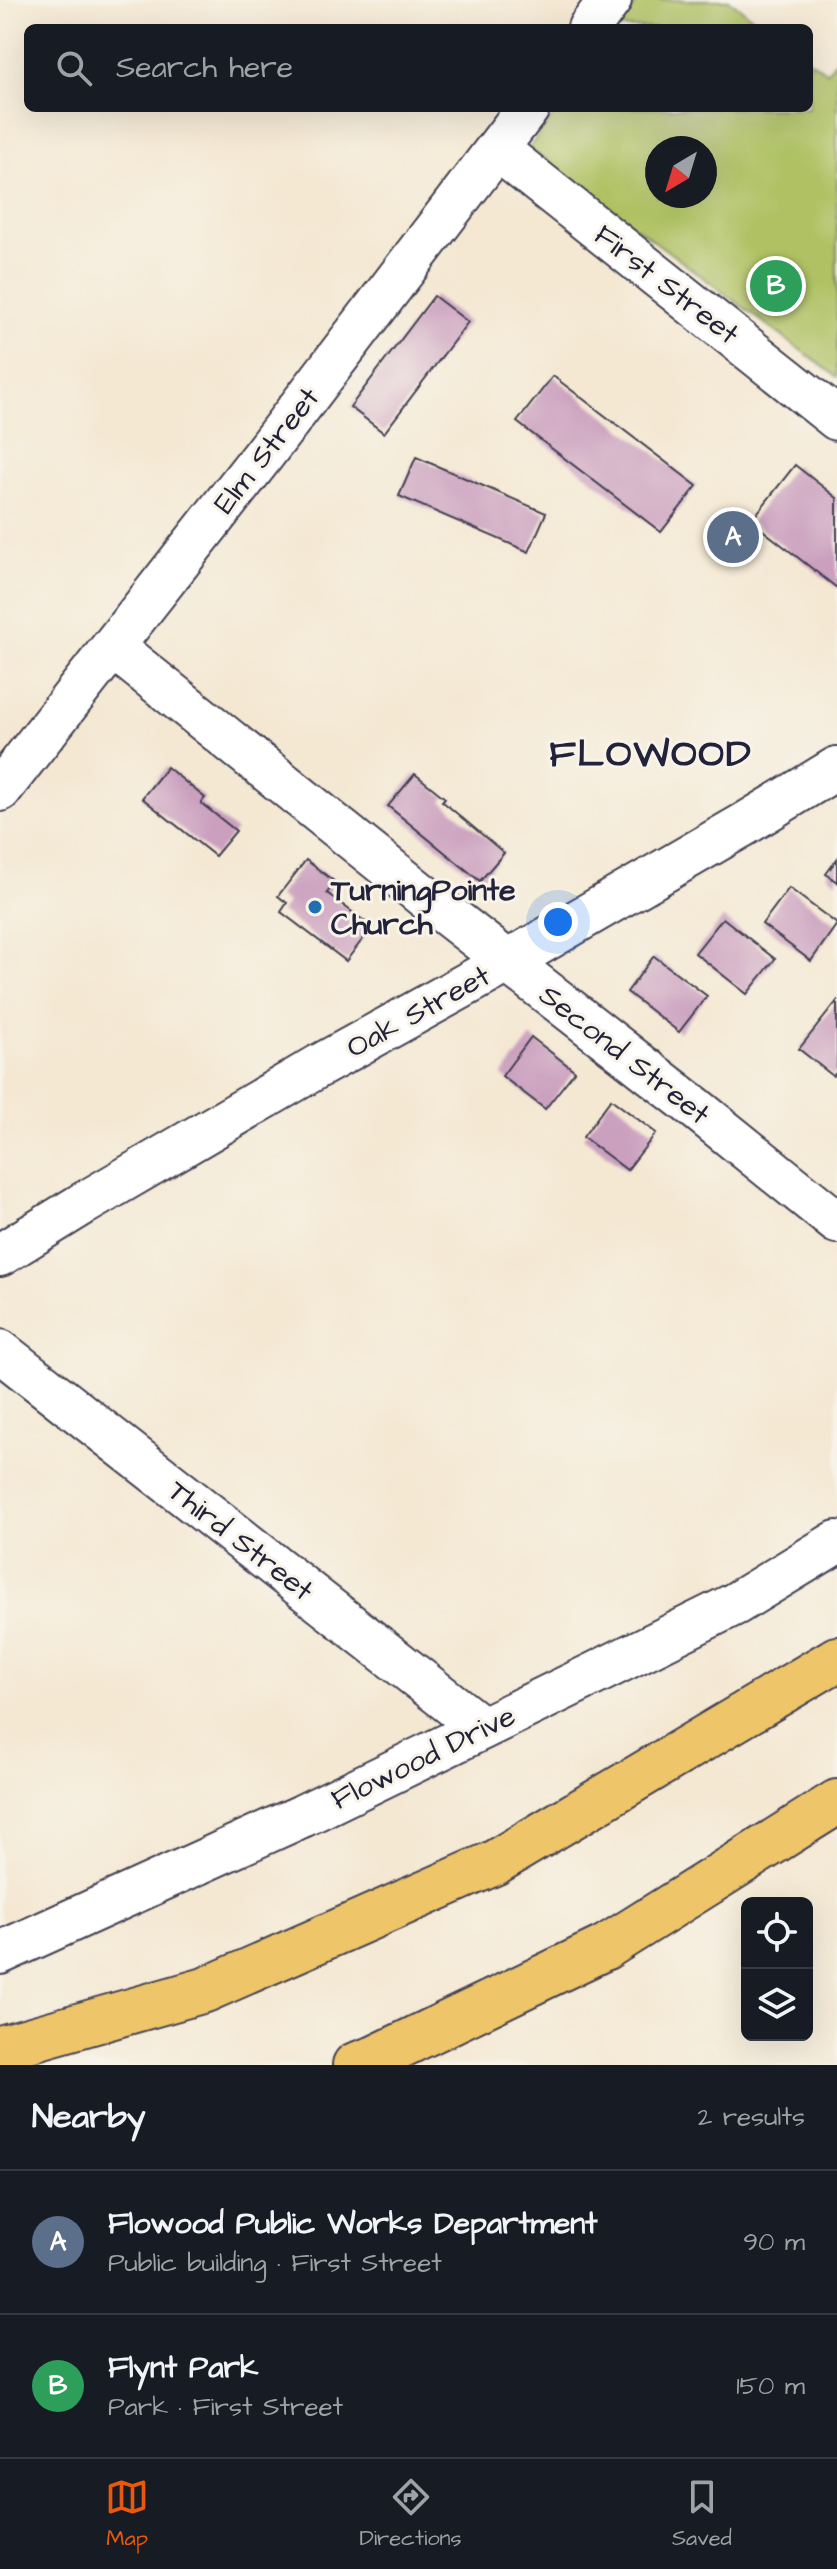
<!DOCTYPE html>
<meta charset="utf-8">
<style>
body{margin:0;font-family:"Architects Daughter",sans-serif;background:#242831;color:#f1f3f6}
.controls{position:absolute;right:24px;bottom:24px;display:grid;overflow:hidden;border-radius:12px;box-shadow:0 8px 32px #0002}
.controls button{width:72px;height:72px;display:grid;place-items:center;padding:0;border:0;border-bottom:2px solid #363941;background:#171b24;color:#f1f3f6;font:40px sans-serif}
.compass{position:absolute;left:645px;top:136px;width:72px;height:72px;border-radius:50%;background:#171b24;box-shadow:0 8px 32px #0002;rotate:218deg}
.you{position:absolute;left:558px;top:922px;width:28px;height:28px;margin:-20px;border:6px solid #fff;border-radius:50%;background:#1a73e8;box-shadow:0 0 0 12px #1a73e833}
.badge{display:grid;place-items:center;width:52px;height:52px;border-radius:50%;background:#ea580c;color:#fff;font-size:26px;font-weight:700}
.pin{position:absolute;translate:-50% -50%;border:4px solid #fff;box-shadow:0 2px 8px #0006}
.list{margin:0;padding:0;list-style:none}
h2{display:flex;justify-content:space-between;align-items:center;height:104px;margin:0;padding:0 32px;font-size:34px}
h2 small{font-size:26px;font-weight:400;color:#9ea1a6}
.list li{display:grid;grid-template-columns:52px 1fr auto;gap:24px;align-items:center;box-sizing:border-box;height:144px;padding:0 32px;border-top:2px solid #363941}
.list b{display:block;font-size:30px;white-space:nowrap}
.list p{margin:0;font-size:26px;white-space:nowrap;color:#9ea1a6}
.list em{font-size:26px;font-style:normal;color:#9ea1a6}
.icon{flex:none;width:44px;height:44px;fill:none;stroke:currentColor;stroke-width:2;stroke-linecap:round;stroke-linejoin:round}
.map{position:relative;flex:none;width:837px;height:2065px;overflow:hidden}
.search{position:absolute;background:#171b24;box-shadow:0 8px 32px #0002;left:24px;right:24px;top:24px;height:88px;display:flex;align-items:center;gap:20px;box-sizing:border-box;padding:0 28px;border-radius:12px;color:#9ea1a6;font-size:30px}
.sheet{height:392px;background:#171b24}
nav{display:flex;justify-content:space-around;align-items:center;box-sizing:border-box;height:112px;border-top:2px solid #363941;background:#171b24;font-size:22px;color:#9ea1a6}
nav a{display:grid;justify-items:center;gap:4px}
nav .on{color:#ea580c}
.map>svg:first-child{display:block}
</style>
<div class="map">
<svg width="837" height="2065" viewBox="0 0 837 2065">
<rect width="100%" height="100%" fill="#f7f3e8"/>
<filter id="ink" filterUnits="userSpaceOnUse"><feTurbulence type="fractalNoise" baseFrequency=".0125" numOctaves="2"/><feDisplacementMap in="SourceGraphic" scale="16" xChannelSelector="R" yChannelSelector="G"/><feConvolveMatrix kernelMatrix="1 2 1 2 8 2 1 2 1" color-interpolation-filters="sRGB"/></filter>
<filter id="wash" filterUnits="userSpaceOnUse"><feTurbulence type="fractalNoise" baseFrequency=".006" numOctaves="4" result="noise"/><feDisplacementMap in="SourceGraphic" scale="32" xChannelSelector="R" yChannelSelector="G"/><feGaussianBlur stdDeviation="1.8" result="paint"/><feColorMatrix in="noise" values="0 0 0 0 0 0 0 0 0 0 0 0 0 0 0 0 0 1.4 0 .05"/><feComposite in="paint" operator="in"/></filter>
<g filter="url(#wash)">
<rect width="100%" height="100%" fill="#f4e8d3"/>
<g fill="#afc164" stroke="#687250" stroke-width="2" fill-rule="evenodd">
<path d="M639,0H729L767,28H619Z"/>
<path d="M837,59V377L529,148L559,108H809V60L827,72ZM657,148H705V196H657Z"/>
</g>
<g id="blocks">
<g fill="#cba0bf">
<path d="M434,296L468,322L384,433L350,407Z"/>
<path d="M553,376L697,486L661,532L517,422Z"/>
<path d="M416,457L546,513L529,552L399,496Z"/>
<path d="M795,465L837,498V588L751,521Z"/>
<path d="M167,767L205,798L201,803L236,831L215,856L142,798Z"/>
<path d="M415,774L445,798L442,801L504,853L480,881L388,806Z"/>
<path d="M837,859V882L826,874Z"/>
<path d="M306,860L335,882L327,893L372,927L346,961L281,912L287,903L278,896Z"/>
<path d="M789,888L837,924L811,961L762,924Z"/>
<path d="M723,918L775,959L747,994L695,953Z"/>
<path d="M654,956L707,996L679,1032L627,992Z"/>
<path d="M837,1001V1072L833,1076L799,1049Z"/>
<path d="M531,1037L575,1071L545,1109L502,1076Z"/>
<path d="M611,1099L656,1133L627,1170L583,1137Z"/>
</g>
</g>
</g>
<g filter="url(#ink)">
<use href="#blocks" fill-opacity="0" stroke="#424052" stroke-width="2"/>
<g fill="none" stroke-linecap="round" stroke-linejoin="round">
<g stroke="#424052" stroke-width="46">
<g id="minor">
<path d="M589,28L610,0"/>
<path d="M497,149L837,419"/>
<path d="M113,647L431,902L693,1106L837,1222"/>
<path d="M0,790L263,455L528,108"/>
<path d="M0,1255L81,1205L319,1066L507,962L745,824L837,768"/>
<path d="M0,1351L482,1728"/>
<path d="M0,1953L302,1816L594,1674L735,1604L837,1542"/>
</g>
</g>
<g stroke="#424052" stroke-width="48">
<g id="major">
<path d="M0,2048L205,1990L494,1863L837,1659"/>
<path d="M355,2065L375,2058L606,1947L837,1802"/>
</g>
</g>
<use href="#minor" stroke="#fff" stroke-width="42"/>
<use href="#major" stroke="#eec569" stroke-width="44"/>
</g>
</g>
<circle fill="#1f6fb2" stroke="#f7f3e8" stroke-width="3" cx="315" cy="907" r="8"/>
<g text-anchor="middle" stroke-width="6" stroke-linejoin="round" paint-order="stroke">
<g font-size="30" fill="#22223b" stroke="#f7f3e8">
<text transform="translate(667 284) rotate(38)" y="10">First Street</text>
<text transform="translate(266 450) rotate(-52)" y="10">Elm Street</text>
<text transform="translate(418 1011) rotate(-29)" y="10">Oak Street</text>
<text transform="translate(625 1054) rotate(38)" y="10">Second Street</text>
<text transform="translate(241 1540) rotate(38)" y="10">Third Street</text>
<text transform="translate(423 1757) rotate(-26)" y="10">Flowood Drive</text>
</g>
<g font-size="30" font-weight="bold" fill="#22223b" stroke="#f7f3e8" text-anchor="start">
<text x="331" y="900">TurningPointe<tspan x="331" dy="34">Church</tspan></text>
</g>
<g font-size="38" font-weight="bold" letter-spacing="2" fill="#22223b" stroke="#f7f3e8">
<text x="651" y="766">FLOWOOD</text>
</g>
</g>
</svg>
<div class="controls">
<button><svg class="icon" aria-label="locate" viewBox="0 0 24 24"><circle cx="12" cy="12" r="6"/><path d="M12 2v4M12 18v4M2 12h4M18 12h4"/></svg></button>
<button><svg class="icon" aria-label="layers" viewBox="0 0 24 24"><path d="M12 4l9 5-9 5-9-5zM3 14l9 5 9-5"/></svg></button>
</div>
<svg class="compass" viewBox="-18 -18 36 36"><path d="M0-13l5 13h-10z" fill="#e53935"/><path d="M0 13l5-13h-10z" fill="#9ea1a6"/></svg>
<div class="you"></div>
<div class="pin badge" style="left:733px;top:537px;background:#5c6f8a">A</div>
<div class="pin badge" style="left:776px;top:286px;background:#2e9e5b">B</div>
<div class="search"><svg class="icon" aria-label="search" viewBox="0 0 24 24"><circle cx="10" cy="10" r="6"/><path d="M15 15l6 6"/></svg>Search here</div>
</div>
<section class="sheet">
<h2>Nearby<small>2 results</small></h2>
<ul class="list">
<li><span class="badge" style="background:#5c6f8a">A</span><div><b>Flowood Public Works Department</b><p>Public building · First Street</p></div><em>90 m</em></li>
<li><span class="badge" style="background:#2e9e5b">B</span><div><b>Flynt Park</b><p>Park · First Street</p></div><em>150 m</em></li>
</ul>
</section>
<nav>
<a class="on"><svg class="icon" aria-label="map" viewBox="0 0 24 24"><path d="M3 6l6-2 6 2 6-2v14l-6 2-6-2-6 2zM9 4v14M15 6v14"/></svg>Map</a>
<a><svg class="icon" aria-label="directions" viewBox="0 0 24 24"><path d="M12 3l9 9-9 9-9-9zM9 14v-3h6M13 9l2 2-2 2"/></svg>Directions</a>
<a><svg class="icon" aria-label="saved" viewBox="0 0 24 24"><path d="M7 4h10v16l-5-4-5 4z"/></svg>Saved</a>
</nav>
